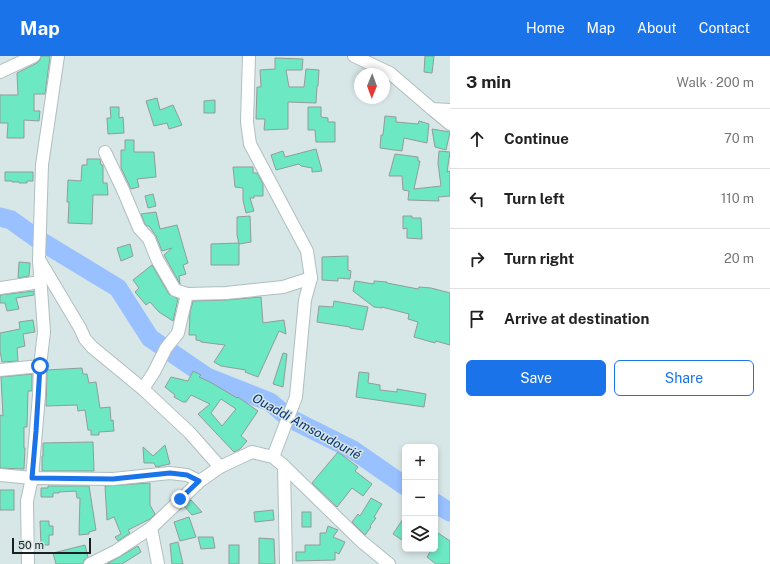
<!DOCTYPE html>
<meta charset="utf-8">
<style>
body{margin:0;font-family:"Public Sans",sans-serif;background:#f2f2f2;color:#222}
.controls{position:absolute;right:12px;bottom:12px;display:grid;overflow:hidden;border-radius:6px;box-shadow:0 2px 6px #0003}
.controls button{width:36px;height:36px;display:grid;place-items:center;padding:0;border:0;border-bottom:1px solid #e0e0e0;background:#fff;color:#222;font:20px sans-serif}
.compass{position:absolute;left:354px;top:12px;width:36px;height:36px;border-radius:50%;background:#fff;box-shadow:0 2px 6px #0003;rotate:181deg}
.scale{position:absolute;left:12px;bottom:10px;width:79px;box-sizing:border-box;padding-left:4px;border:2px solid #1b2121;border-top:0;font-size:11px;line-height:14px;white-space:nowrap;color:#1b2121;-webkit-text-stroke:3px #d7e6e6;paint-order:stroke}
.stop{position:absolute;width:12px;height:12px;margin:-9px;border:3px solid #1a73e8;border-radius:50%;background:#fff}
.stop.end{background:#1a73e8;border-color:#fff;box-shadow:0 1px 4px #0008}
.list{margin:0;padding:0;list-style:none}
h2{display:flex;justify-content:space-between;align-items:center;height:52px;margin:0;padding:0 16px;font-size:17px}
h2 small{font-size:13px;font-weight:400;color:#767676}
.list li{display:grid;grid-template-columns:26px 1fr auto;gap:12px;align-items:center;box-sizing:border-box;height:60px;padding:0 16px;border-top:1px solid #e0e0e0}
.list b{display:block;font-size:15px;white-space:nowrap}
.list em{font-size:13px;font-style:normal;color:#767676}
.actions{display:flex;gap:8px;padding:12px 16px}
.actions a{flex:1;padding:9px 0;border:1px solid #1a73e8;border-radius:6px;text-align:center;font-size:14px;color:#1a73e8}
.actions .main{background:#1a73e8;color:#fff}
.icon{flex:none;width:22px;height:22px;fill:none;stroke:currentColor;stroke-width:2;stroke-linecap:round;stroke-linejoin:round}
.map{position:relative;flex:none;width:450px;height:508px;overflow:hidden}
header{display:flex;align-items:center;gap:24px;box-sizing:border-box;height:56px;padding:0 20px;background:#1a73e8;color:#fff}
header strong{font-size:19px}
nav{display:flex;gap:22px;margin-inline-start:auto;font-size:14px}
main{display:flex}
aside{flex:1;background:#fff}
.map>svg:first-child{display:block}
</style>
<header>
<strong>Map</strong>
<nav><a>Home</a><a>Map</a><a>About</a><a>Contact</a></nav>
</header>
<main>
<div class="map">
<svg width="450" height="508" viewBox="0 0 450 508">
<rect width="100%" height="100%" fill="#d7e6e6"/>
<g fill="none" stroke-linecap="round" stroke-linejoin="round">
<g stroke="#99c0ff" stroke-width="19">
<path d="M0,161L11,164L39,184L118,232L150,282L207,321L270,346L289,362L353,394L405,430"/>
<path d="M435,447L450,456"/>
</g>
</g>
<g fill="#6ce8c2" stroke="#909d98" fill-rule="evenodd">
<path d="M41,0H50L45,38H34V55H40L39,65L24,64V82H7L8,67H0V39H18L17,17L37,7L40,4Z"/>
<path d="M425,0H434L432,17L424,16Z"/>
<path d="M275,2L303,3L302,14H286L289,31H304L306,13L319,14L318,30H317L316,47L288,46V73L264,74L265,63H256L257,31H261L260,14L275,13Z"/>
<path d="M157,42L160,54L173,49L182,69L169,73L167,67L154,70L146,45Z"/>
<path d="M215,44V57H204V45Z"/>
<path d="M110,51H119V62L123,61L124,77L108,78L107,62H111Z"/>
<path d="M308,51H321V61L328,62V66H335V86H316L315,74H308Z"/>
<path d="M385,60L396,61V66L418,68L419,65L429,68L427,87L404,82L402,95L380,92L381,79H383Z"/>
<path d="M432,73L450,76L446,94L435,91Z"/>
<path d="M125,84H134V96H154L156,121L137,123L139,131L131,133L121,112V94H125Z"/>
<path d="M316,93L322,115L312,116V112L301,110L299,108L276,114L271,99L283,95L285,101Z"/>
<path d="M439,95L450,96L447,116L450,115V140L438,141L439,145L408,144L409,135L403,134L402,120H389L395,98L418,101V105H420L414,133L441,130L438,107Z"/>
<path d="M87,103H100L101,109H103V127H107L108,139H93L92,168L68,167L69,146H67L68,124L81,125L82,109H87Z"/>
<path d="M233,111H253V117H257L263,128V140H254V142H250L254,155L246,157L243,144V132L235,131Z"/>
<path d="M5,116H33V125H27V127H19V126H12V125H5Z"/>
<path d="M153,138L156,150L148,152L145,140Z"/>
<path d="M156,156L160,173L177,169L188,207L183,209L186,218L179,220L180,228L164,199L172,192L162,195L156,180L149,170H147L145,168L141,158Z"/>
<path d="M250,160L251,186L239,188L237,179V161Z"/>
<path d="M403,160H412V162H421L422,183L407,182V172L403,173Z"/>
<path d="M239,187V209H211V188Z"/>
<path d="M130,188L133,200L121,205L117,192Z"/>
<path d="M348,200V214L351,215L350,223L338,222V225L322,224V201Z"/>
<path d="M19,206L30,207L29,220L18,222Z"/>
<path d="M152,209L169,238L178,243L173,265L159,256L150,246L146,249L135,236L139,232L133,224Z"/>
<path d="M355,225L374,228V225L387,226V227L418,233L419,231L431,232L450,237V289L436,285L435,287L414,281L418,266L408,263L409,258L382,251V252L374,251L353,235Z"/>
<path d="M34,235V239L16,242L19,253L7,255L5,247H0V239Z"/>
<path d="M261,241L263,267L284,264L286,278L279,275L258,321L245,316L246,314L221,310L214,306L225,289L201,286V285L196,284V279H189L190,256L193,245L226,244Z"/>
<path d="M334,245L368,251L363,274L350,272V271L317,266L319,250L333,251Z"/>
<path d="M33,264L35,276L23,278L25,290L17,292L18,305L2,306L0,295V277L20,273L19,266Z"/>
<path d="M283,297L287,298L283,331L273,328Z"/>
<path d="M82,312L83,318H87L89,327L96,326L100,352L110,351L111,365L113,364L114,375L99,376V379H91V374H88L85,354L78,355L77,349L46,350L47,314Z"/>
<path d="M193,315L201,319L199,321L210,326L237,342L238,341L258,355L241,380L247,385L240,393L234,396L198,358L210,348L191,339L186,346H183L174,341L175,339L165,331L171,321L188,325ZM221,343L236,353L222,370L211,357Z"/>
<path d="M359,316L369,317L368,327L380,329V334L397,336V333L426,338L424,351L356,341Z"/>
<path d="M32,318V335H28L27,371H24V392H25L24,413L0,412V359L3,360L1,321Z"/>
<path d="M93,386L94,415H42V400H43V387Z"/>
<path d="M165,389L170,408L156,411L154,407H144L143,391L153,400Z"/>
<path d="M338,396L358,411L355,415L372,428L363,440L352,432L337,451L312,427Z"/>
<path d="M150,427V449L155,458L150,463L128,474L130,477L118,485L115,481L121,478L114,461L107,464L105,430Z"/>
<path d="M48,430H89L96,474L89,476V478L79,479L80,442H77L76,435L59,436V437H53V441H41V432H48Z"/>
<rect x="0" y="434" width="14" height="20"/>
<path d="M371,442L382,448L374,461L376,462L370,470L371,471L365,479L352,466L358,458L360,460Z"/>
<path d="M191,444L202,456L192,459L184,450Z"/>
<path d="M273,454L274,464L255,466L254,456Z"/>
<rect x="302" y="456" width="9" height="15"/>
<path d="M405,460V486L393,478Z"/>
<path d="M189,461L196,481L180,485L174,466Z"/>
<path d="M40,465H49V470H53V479H49V489H41Z"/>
<path d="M328,470L338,474L333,481L345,486L339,498L335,496V504L296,505V496H305V489H320V477H326Z"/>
<path d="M435,475L450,485V508H436L427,501L432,493H435Z"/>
<path d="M198,481H213L215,492L201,493Z"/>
<path d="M259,482L274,483L275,508H259Z"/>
<path d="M178,486L183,508H172L170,488Z"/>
<path d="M85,489L88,501L84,504L83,508H56L53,497Z"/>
<rect x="229" y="489" width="10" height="19"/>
<path d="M138,490L141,496L122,508H107Z"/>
</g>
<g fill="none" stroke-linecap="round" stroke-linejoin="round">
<g stroke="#b0bebf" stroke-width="14">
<g id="minor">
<path d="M249,0L247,66L250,88L307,195L311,222L305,244L296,341L273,401"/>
<path d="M354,0L390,17L432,53L450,54"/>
<path d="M0,16L34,0"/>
<path d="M432,53L450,68"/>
<path d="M105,96L123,134L139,172L149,183L157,203L175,234L187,238L226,237L283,231L311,222"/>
<path d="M40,205L80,272L85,283L92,291L143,333L190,377L220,411"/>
<path d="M0,232L40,226"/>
<path d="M0,314L40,310"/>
<path d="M143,333L154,316L166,292L178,277L187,238"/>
<path d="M284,410L361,485L389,508"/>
<path d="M0,419L32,422L113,423L170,417L187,419L199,425"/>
<path d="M151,472L158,508"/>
<path d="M28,508L27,445L32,422L39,339L40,310L44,276L39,204L42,109L58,0"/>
<path d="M90,508L116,495L151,472L200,425L220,411L252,396L273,401L284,410L286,508"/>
</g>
</g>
<use href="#minor" stroke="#fff" stroke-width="12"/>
</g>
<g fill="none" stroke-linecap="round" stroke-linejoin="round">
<path stroke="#1a73e8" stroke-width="5" d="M40,310L36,375L32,422L113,423L170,417L187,419L199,425L180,443"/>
</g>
<g text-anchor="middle" stroke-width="3" stroke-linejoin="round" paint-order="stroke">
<g font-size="13" font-style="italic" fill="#063173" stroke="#d7e6e6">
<text transform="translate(307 370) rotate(29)" y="5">Ouaddi Amsoudourié</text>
</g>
</g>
</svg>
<div class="controls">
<button>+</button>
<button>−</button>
<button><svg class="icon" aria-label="layers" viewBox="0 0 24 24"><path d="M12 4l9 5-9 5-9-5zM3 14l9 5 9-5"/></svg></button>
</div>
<svg class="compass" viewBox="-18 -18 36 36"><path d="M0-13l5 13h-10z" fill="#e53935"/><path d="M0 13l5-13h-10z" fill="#767676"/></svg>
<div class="scale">50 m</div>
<div class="stop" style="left:40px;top:310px"></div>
<div class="stop end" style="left:180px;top:443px"></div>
</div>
<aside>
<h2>3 min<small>Walk · 200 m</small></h2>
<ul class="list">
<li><svg class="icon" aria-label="ahead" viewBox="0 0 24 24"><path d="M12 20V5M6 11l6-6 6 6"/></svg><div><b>Continue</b></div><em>70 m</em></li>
<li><svg class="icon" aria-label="left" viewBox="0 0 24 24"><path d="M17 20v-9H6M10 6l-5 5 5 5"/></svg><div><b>Turn left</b></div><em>110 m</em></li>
<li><svg class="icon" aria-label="right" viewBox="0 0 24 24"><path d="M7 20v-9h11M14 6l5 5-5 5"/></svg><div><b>Turn right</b></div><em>20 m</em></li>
<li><svg class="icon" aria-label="arrive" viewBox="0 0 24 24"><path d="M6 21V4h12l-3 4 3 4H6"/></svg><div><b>Arrive at destination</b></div></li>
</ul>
<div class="actions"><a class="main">Save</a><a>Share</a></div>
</aside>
</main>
